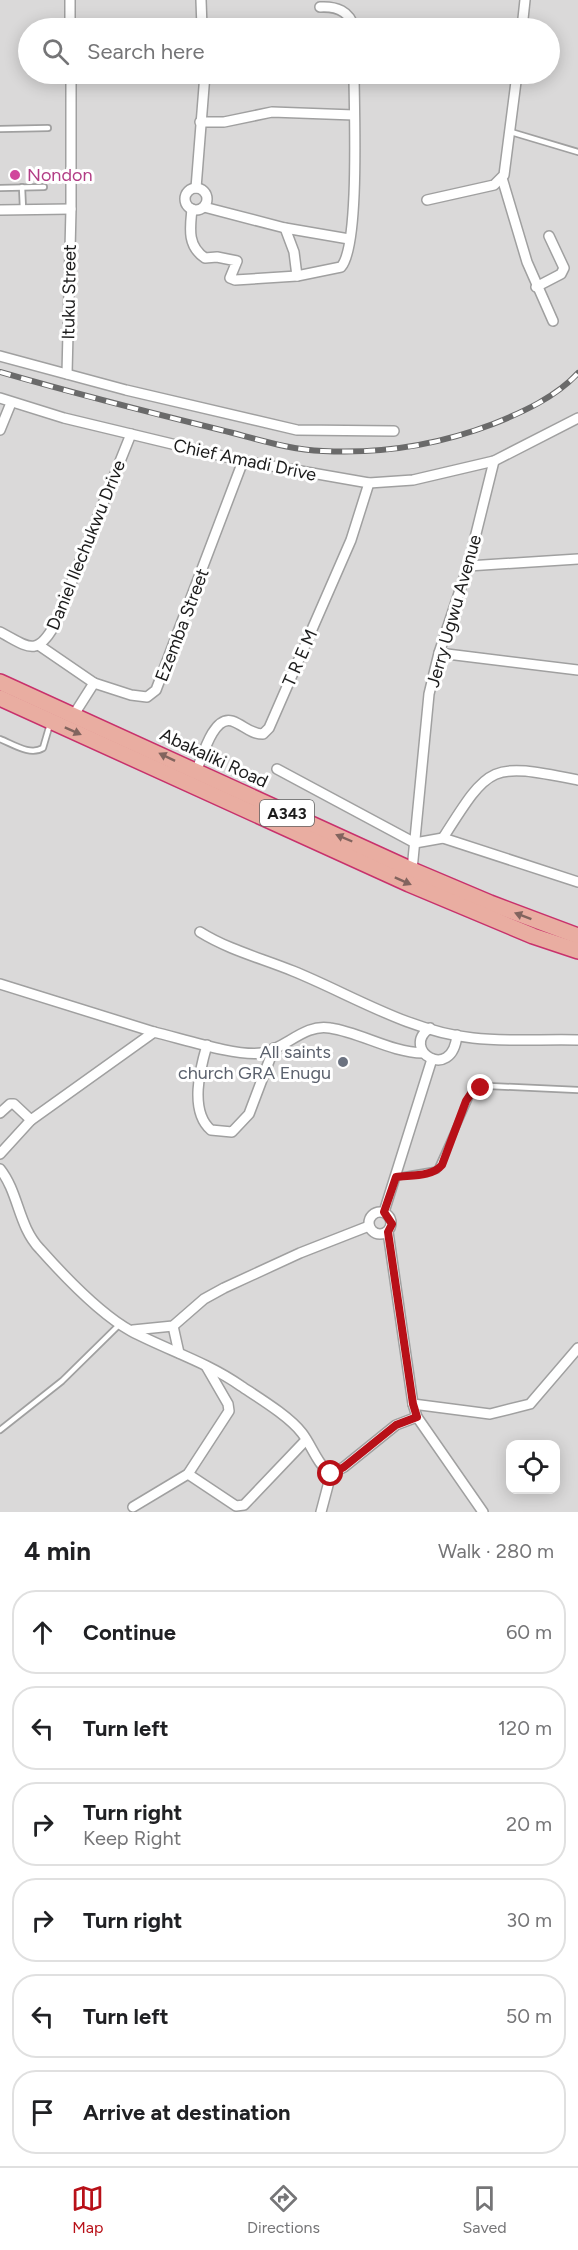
<!DOCTYPE html>
<meta charset="utf-8">
<style>
body{margin:0;font-family:Figtree,sans-serif;background:#f6f6f6;color:#202124}
.controls{position:absolute;right:18px;bottom:18px;display:grid;overflow:hidden;border-radius:12px;box-shadow:0 3px 15px #0003}
.controls button{width:54px;height:54px;display:grid;place-items:center;padding:0;border:0;border-bottom:2px solid #e0e0e0;background:#fff;color:#202124;font:30px sans-serif}
.stop{position:absolute;width:18px;height:18px;margin:-14px;border:4px solid #b81018;border-radius:50%;background:#fff}
.stop.end{background:#b81018;border-color:#fff;box-shadow:0 2px 6px #0008}
.list{margin:0;padding:0;list-style:none}
h2{display:flex;justify-content:space-between;align-items:center;height:78px;margin:0;padding:0 24px;font-size:26px}
h2 small{font-size:20px;font-weight:400;color:#757577}
.list li{display:grid;grid-template-columns:39px 1fr auto;gap:18px;align-items:center;box-sizing:border-box;height:84px;margin:0 12px 12px;padding:0 12px;border:2px solid #e0e0e0;border-radius:24px}
.list b{display:block;font-size:22px;white-space:nowrap}
.list p{margin:0;font-size:20px;white-space:nowrap;color:#757577}
.list em{font-size:20px;font-style:normal;color:#757577}
.icon{flex:none;width:33px;height:33px;fill:none;stroke:currentColor;stroke-width:2;stroke-linecap:round;stroke-linejoin:round}
.map{position:relative;flex:none;width:578px;height:1512px;overflow:hidden}
.search{position:absolute;background:#fff;box-shadow:0 3px 15px #0003;left:18px;right:18px;top:18px;height:66px;display:flex;align-items:center;gap:15px;box-sizing:border-box;padding:0 21px;border-radius:33px;color:#757577;font-size:22px}
.sheet{height:654px;background:#fff}
nav{display:flex;justify-content:space-around;align-items:center;box-sizing:border-box;height:84px;border-top:2px solid #e0e0e0;background:#fff;font-size:16px;color:#757577}
nav a{display:grid;justify-items:center;gap:3px}
nav .on{color:#b81018}
.map>svg:first-child{display:block}
</style>
<div class="map">
<svg width="578" height="1512" viewBox="0 0 578 1512">
<rect width="100%" height="100%" fill="#ece8e2"/>
<path fill="#dad9d9" fill-rule="evenodd" d="M0,0H578V1512H0ZM28,28H550V74H28ZM510,1444H556V1490H510Z"/>
<g fill="none" stroke-linecap="round" stroke-linejoin="round">
<g stroke="#a0a0a0" stroke-width="8">
<g id="service">
<path d="M0,129L48,128"/>
<path d="M511,132L578,152"/>
<path d="M22,187L23,209"/>
<path d="M0,188L44,187"/>
<path d="M0,739C13,744 30,756 43,748L50,724"/>
<path d="M396,1177L437,1170L472,1092L489,1086L578,1090"/>
<path d="M0,1430L62,1381L121,1323"/>
</g>
</g>
<g stroke="#a0a0a0" stroke-width="12">
<g id="minor">
<path d="M70,0V28"/>
<path d="M201,0L202,28"/>
<path d="M320,7C336,6 350,11 354,28"/>
<path d="M522,28L525,0"/>
<path d="M200,122H224L272,112L354,115"/>
<path d="M502,178L527,262L553,321"/>
<circle cx="196" cy="199" r="11"/>
<path d="M196,188L205,74"/>
<path d="M427,200L494,185L504,175L517,74"/>
<path d="M204,207L285,228L349,239"/>
<path d="M192,209C190,228 187,246 205,258L217,257L237,261L230,278L235,280L297,276L341,267C360,246 354,108 354,74"/>
<path d="M0,210L71,209"/>
<path d="M285,228L294,252L297,276"/>
<path d="M536,287L561,274L564,268L549,236"/>
<path d="M0,356L126,390L297,430L394,431"/>
<path d="M67,374L71,209V74"/>
<path d="M0,398L64,418L243,461L369,483L413,480L494,461L578,418"/>
<path d="M0,430L11,403"/>
<path d="M468,566L578,559"/>
<path d="M0,632C27,646 36,658 54,626L131,434"/>
<path d="M40,646L94,683"/>
<path d="M439,653L578,670"/>
<path d="M73,716L94,683L131,695L147,697L156,690L243,461"/>
<path d="M277,769L415,843L443,838L578,882"/>
<path d="M196,772C202,758 213,715 232,721C244,725 250,734 263,734L269,728L351,540L369,483"/>
<path d="M443,838C491,762 491,763 578,780"/>
<path d="M412,870L429,694L439,653L468,566L494,461"/>
<path d="M200,932C229,950 261,958 293,971C350,994 410,1032 473,1038C507,1042 543,1039 578,1040"/>
<path d="M0,984L154,1032"/>
<path d="M430,1028C399,1049 452,1084 457,1035"/>
<path d="M207,1045C200,1069 189,1111 211,1130L232,1132L249,1114L274,1048"/>
<path d="M0,1113L10,1104H14L31,1120L154,1032C180,1038 237,1057 262,1053C285,1049 305,1023 330,1028C362,1033 390,1052 423,1053"/>
<path d="M0,1154L31,1120"/>
<path d="M0,1169C19,1193 18,1226 40,1249C64,1276 100,1314 131,1331C167,1350 207,1362 241,1386C259,1398 289,1416 302,1433C312,1446 317,1464 331,1474"/>
<circle cx="380" cy="1223" r="11"/>
<path d="M384,1212L432,1059"/>
<path d="M388,1232L413,1404L417,1417L483,1512"/>
<path d="M173,1326L179,1353"/>
<path d="M133,1330L173,1326L204,1299L224,1288L300,1253L369,1226"/>
<path d="M413,1404L490,1414L530,1404L578,1348"/>
<path d="M188,1474L236,1506L244,1505L305,1441"/>
<path d="M133,1507L188,1474L229,1411L228,1404L206,1366"/>
<path d="M321,1512L331,1474L344,1467L396,1425L417,1417"/>
</g>
</g>
<g stroke="#c8316c" stroke-width="18">
<g id="trunk">
<path d="M0,682L412,870L490,903L578,936"/>
<path d="M0,698L409,884L533,936L578,951"/>
</g>
</g>
<use href="#service" stroke="#fff" stroke-width="4.5"/>
<use href="#minor" stroke="#fff" stroke-width="9"/>
<use href="#trunk" stroke="#e9ada1" stroke-width="15"/>
<g stroke="#6a6a6a" stroke-width="6">
<path id="rail" d="M0,372C73,393 147,412 221,430C254,438 289,450 323,451C382,454 438,445 493,424C523,412 556,397 578,373"/>
</g>
<use href="#rail" stroke="#fff" stroke-width="4" stroke-dasharray="11" stroke-linecap="butt"/>
</g>
<defs><path id="oneway-solid" d="M-6-.8H1V-3.2L6.5 0L1 3.2V.8H-6Z" transform="scale(1.5)"/></defs>
<g fill="#82645e">
<use href="#oneway-solid" transform="translate(73 731) rotate(24)"/>
<use href="#oneway-solid" transform="translate(167 757) rotate(-154)"/>
<use href="#oneway-solid" transform="translate(344 838) rotate(-157)"/>
<use href="#oneway-solid" transform="translate(403 881) rotate(24)"/>
<use href="#oneway-solid" transform="translate(523 916) rotate(-159)"/>
</g>
<g fill="none" stroke-linecap="round" stroke-linejoin="round">
<path stroke="#b81018" stroke-width="8" d="M331,1474L344,1467L396,1425L417,1417L413,1404L388,1232L392,1224L384,1212L396,1177C411,1175 432,1177 442,1165L466,1101L472,1092L481,1088"/>
</g>
<circle fill="#d1479c" stroke="#fff" stroke-width="2" cx="15" cy="175" r="6"/>
<circle fill="#6b7280" stroke="#fff" stroke-width="2" cx="343" cy="1062" r="6"/>
<g text-anchor="middle" stroke-width="6" stroke-linejoin="round" paint-order="stroke">
<rect fill="#fff" stroke="#606060" stroke-width="1.5" x="260" y="800" width="54" height="26" rx="4.5"/>
<g font-size="16" font-weight="bold" fill="#1c1c1c">
<text x="287" y="819">A343</text>
</g>
<g font-size="18" fill="#b23c85" stroke="#fff" text-anchor="start">
<text x="27" y="181">Nondon</text>
</g>
<g font-size="18" fill="#1c1c1c" stroke="#fff">
<text transform="translate(69 292) rotate(-89)" y="6">Ituku Street</text>
<text transform="translate(245 460) rotate(12)" y="6">Chief Amadi Drive</text>
<text transform="translate(86 545) rotate(-68)" y="6">Daniel Ilechukwu Drive</text>
<text transform="translate(454 611) rotate(-74)" y="6">Jerry Ugwu Avenue</text>
<text transform="translate(182 625) rotate(-69)" y="6">Ezemba Street</text>
<text transform="translate(300 658) rotate(-66)" y="6">T R E M</text>
<text transform="translate(214 758) rotate(25)" y="6">Abakaliki Road</text>
</g>
<g font-size="18" fill="#5b616d" stroke="#fff" text-anchor="end">
<text x="331" y="1058">All saints<tspan x="331" dy="21">church GRA Enugu</tspan></text>
</g>
</g>
</svg>
<div class="controls">
<button><svg class="icon" aria-label="locate" viewBox="0 0 24 24"><circle cx="12" cy="12" r="6"/><path d="M12 2v4M12 18v4M2 12h4M18 12h4"/></svg></button>
</div>
<div class="stop" style="left:331px;top:1474px"></div>
<div class="stop end" style="left:481px;top:1088px"></div>
<div class="search"><svg class="icon" aria-label="search" viewBox="0 0 24 24"><circle cx="10" cy="10" r="6"/><path d="M15 15l6 6"/></svg>Search here</div>
</div>
<section class="sheet">
<h2>4 min<small>Walk · 280 m</small></h2>
<ul class="list">
<li><svg class="icon" aria-label="ahead" viewBox="0 0 24 24"><path d="M12 20V5M6 11l6-6 6 6"/></svg><div><b>Continue</b></div><em>60 m</em></li>
<li><svg class="icon" aria-label="left" viewBox="0 0 24 24"><path d="M17 20v-9H6M10 6l-5 5 5 5"/></svg><div><b>Turn left</b></div><em>120 m</em></li>
<li><svg class="icon" aria-label="right" viewBox="0 0 24 24"><path d="M7 20v-9h11M14 6l5 5-5 5"/></svg><div><b>Turn right</b><p>Keep Right</p></div><em>20 m</em></li>
<li><svg class="icon" aria-label="right" viewBox="0 0 24 24"><path d="M7 20v-9h11M14 6l5 5-5 5"/></svg><div><b>Turn right</b></div><em>30 m</em></li>
<li><svg class="icon" aria-label="left" viewBox="0 0 24 24"><path d="M17 20v-9H6M10 6l-5 5 5 5"/></svg><div><b>Turn left</b></div><em>50 m</em></li>
<li><svg class="icon" aria-label="arrive" viewBox="0 0 24 24"><path d="M6 21V4h12l-3 4 3 4H6"/></svg><div><b>Arrive at destination</b></div></li>
</ul>
</section>
<nav>
<a class="on"><svg class="icon" aria-label="map" viewBox="0 0 24 24"><path d="M3 6l6-2 6 2 6-2v14l-6 2-6-2-6 2zM9 4v14M15 6v14"/></svg>Map</a>
<a><svg class="icon" aria-label="directions" viewBox="0 0 24 24"><path d="M12 3l9 9-9 9-9-9zM9 14v-3h6M13 9l2 2-2 2"/></svg>Directions</a>
<a><svg class="icon" aria-label="saved" viewBox="0 0 24 24"><path d="M7 4h10v16l-5-4-5 4z"/></svg>Saved</a>
</nav>
